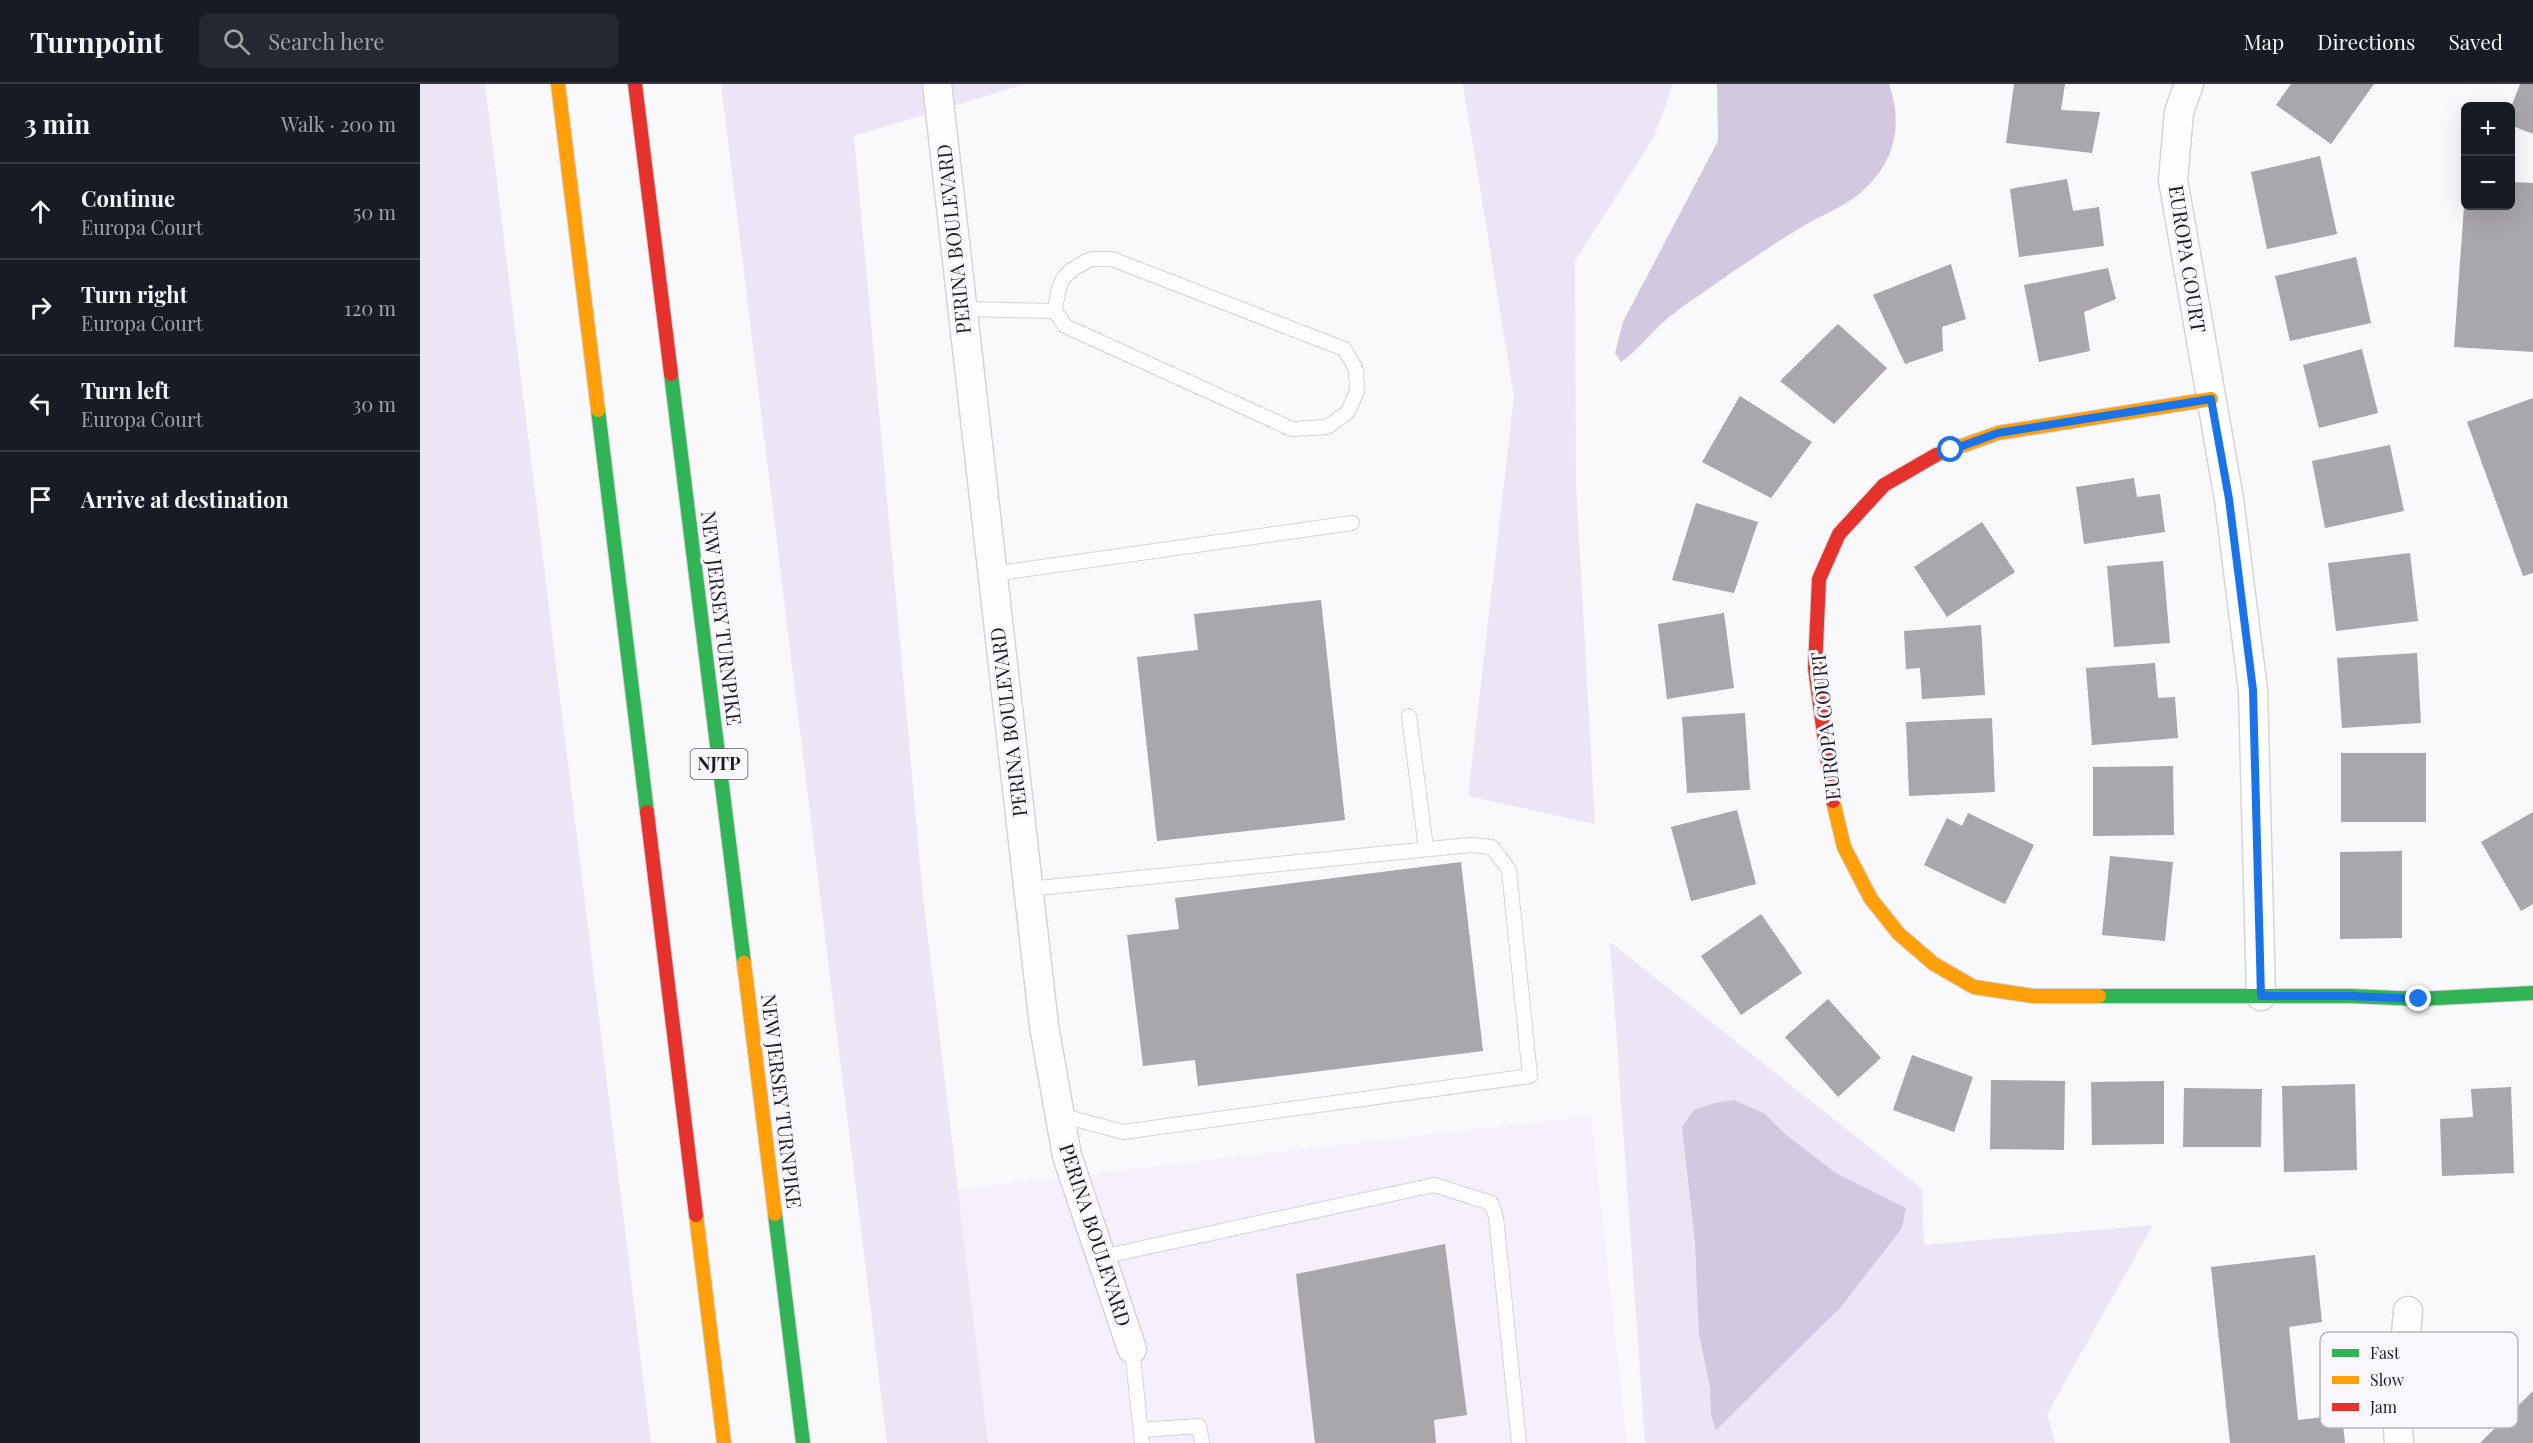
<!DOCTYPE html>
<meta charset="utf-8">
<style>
body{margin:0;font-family:"Playfair Display",serif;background:#242831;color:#f1f3f6}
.controls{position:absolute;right:18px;top:18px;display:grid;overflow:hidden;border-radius:9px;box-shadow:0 6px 24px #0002}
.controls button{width:54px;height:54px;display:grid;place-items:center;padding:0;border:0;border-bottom:2px solid #363941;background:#171b24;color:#f1f3f6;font:30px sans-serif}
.stop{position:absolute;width:18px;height:18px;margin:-14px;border:4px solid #1a73e8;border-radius:50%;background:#fff}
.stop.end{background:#1a73e8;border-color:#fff;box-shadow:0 2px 6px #0008}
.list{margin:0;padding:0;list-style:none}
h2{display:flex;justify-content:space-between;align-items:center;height:78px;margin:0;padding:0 24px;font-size:26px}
h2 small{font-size:20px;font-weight:400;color:#9ea1a6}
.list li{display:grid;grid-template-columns:39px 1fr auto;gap:18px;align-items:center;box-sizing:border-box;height:96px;padding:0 24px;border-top:2px solid #363941}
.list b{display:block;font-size:22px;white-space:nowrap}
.list p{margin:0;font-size:20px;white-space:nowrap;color:#9ea1a6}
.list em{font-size:20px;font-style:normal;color:#9ea1a6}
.icon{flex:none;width:33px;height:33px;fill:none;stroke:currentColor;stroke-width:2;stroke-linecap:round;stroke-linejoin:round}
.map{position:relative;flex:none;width:2113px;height:1359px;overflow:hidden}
header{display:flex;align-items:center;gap:36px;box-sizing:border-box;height:84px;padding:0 30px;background:#171b24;border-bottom:2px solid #363941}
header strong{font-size:28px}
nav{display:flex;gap:33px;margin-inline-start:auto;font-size:21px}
.search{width:420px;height:54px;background:#242831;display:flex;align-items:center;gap:15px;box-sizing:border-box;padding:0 21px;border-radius:9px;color:#9ea1a6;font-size:22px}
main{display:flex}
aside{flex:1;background:#171b24}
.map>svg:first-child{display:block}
</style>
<header>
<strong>Turnpoint</strong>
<div class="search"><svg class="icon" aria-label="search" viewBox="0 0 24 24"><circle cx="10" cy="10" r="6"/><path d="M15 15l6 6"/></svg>Search here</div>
<nav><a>Map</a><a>Directions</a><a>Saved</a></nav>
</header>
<main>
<aside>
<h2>3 min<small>Walk · 200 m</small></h2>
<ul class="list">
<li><svg class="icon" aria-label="ahead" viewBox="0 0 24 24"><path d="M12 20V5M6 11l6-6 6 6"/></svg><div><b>Continue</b><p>Europa Court</p></div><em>50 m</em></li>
<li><svg class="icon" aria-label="right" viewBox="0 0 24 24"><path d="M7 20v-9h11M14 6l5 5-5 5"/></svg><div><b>Turn right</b><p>Europa Court</p></div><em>120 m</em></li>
<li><svg class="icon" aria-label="left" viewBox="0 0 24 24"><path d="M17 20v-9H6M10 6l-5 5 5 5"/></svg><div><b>Turn left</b><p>Europa Court</p></div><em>30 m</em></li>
<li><svg class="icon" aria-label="arrive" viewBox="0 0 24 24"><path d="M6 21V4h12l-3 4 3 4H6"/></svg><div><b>Arrive at destination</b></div></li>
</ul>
</aside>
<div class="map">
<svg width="2113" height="1359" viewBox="0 0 2113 1359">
<rect width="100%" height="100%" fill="#f9f8fb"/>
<path fill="#f5f0fc" d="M1171,1032L1207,1359H568L537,1105Z"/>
<g fill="#ebe5f5">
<path d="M0,0H65L231,1359H0Z"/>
<path d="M301,0H605L434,52L503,813L568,1359H467Z"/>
<path d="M1043,0H1253L1234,53L1155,177L1156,400L1175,740L1048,712L1094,313Z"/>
<path d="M1190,858L1502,1105L1504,1161L1733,1141L1627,1330L1635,1359H1225Z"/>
</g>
<g fill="#d2c9e0">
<path d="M1297,0H1469C1484,42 1474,81 1439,110C1422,124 1399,132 1380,144C1346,165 1313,187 1281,210C1267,219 1253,229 1241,240C1227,253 1217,267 1201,278L1195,269L1203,238L1298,57Z"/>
<path d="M1314,1016L1345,1030L1366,1051L1416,1089L1486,1124L1482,1144L1421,1223L1296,1346L1291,1330L1290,1303L1279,1250L1275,1158L1262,1043L1274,1026L1295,1019Z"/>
</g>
<g fill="#a9a6ac">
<path d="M1594,0H1645L1641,26L1680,28L1672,69L1586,59Z"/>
<path d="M1871,0H1954L1911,60L1856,21Z"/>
<path d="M2100,0H2113V50L2090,41V26Z"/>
<path d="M1900,72L1917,150L1847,165L1831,88Z"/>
<path d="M1647,95L1653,127L1679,123L1684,162L1599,173L1590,105Z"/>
<path d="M2090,98L2113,99V268L2034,263L2044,122H2090Z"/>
<path d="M1936,173L1951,239L1870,257L1855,192Z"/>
<path d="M1531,180L1546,235L1522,243L1523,267L1485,280L1453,211Z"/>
<path d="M1688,184L1696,215L1664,228L1670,267L1619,278L1604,201Z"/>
<path d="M1418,240L1467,284L1414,340L1360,297Z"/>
<path d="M1942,265L1958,329L1899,344L1883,281Z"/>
<path d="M1320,312L1392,358L1351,414L1282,378Z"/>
<path d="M2113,314V489L2103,492L2047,338Z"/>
<path d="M1970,361L1984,427L1905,444L1892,377Z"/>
<path d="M1714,394L1717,413L1740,410L1745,448L1664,460L1656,403Z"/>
<path d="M1276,419L1338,438L1314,509L1252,496Z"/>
<path d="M1562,438L1595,488L1527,533L1494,483Z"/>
<path d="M1990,469L1998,537L1916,547L1908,479Z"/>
<path d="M1743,477L1750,559L1694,563L1687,482Z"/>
<path d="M901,516L925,736L737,757L717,573L778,566L774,530Z"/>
<path d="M1304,529L1314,604L1247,615L1238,540Z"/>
<path d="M1561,541L1565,611L1502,615L1500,584L1486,585L1484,547Z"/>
<path d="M1997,569L2001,639L1922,644L1917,574Z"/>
<path d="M1735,579L1738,614L1755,613L1758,654L1672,661L1666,584Z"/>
<path d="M1325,629L1330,706L1267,709L1262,633Z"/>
<path d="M1572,634L1575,708L1489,712L1486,638Z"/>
<rect x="1921" y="669" width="85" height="69"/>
<path d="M1753,682L1754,751L1673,752V683Z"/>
<path d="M1317,726L1336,800L1271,817L1251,743Z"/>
<path d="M2113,728V820L2101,827L2061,758Z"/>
<path d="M1548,729L1614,761L1585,820L1504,781L1527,734L1542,742Z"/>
<path d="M1982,767V854L1920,855V768Z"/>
<path d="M1690,772L1753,778L1745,857L1682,851Z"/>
<path d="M1041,778L1063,967L778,1002L775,976L723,982L707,851L759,845L755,814Z"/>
<path d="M1341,830L1382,889L1321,931L1281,872Z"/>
<path d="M1408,915L1461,974L1418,1013L1365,953Z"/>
<path d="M1492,971L1553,993L1534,1048L1473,1026Z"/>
<path d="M1571,996L1645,997L1644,1066L1570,1065Z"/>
<path d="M1744,997V1060L1672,1061L1671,998Z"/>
<path d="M1935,1000L1937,1086L1864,1088L1862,1002Z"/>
<path d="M2091,1003L2094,1089L2022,1092L2020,1035L2053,1033L2051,1005Z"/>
<path d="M1764,1004L1842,1005L1841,1063H1763Z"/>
<path d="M1025,1160L1047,1331L1014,1336L1016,1359H895L876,1190Z"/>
<path d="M1895,1171L1902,1238L1869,1243L1878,1336L1922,1331L1925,1359H1810L1791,1183Z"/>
<path d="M2113,1307V1359H2060Z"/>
</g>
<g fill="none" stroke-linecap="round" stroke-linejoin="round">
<g stroke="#d6d4da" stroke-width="16">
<g id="lane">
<path d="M671,175H692L924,265L936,285L937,308L927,329L907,343L872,345L645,242L635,227C639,195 641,190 671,175Z"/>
<path d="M541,225L635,227"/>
<path d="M572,490L932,439"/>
<path d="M989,632L1006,765"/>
<path d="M608,805L1050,761L1072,763L1089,786L1110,992L703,1048L640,1031"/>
<path d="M681,1173L1014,1101L1071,1119L1076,1133L1099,1359"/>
<path d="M712,1265L722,1359"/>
<path d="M721,1346L779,1342L782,1359"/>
</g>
</g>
<g stroke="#d6d4da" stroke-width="31">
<g id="street">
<path d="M517,0L624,942L647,1072L712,1265"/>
<path d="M1769,0L1759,28L1753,96L1809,415L1833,606L1841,912"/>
<path d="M1979,1359L1978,1344L1988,1227"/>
</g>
</g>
<g stroke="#d6d4da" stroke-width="16">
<g id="fast">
<path d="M251,290L324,879"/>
<path d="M178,326L227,728"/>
<path d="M1679,912H1931L1999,915L2113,909"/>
<path d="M355,1130L383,1359"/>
</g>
</g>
<g stroke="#d6d4da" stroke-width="16">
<g id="slow">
<path d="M138,0L178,326"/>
<path d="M1516,371L1578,349L1791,315"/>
<path d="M1413,717L1424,763L1451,815L1479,850L1514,880L1554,903L1613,912H1679"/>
<path d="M324,879L355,1130"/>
<path d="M276,1131L304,1359"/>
</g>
</g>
<g stroke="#d6d4da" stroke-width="16">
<g id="jam">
<path d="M215,0L251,290"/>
<path d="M1413,717L1395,584L1399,495L1419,450L1464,401L1516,371"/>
<path d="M227,728L276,1131"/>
</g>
</g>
<use href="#lane" stroke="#fefefe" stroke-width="14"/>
<use href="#street" stroke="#fefefe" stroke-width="28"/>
<use href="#fast" stroke="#30b455" stroke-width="14"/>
<use href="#slow" stroke="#ff9f0a" stroke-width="14"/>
<use href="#jam" stroke="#e5322d" stroke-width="14"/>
</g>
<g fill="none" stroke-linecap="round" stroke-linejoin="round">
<path stroke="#1a73e8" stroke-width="8" d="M1531,366L1578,349L1791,315L1809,415L1833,606L1841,912H1930L1999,915"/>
</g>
<g text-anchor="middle" stroke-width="6" stroke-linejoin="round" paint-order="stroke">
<rect fill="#f9f7fc" stroke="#5f5c63" stroke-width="1.5" x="270.5" y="665" width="57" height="30" rx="4.5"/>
<g font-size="18" font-weight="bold" fill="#1d1a22">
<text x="299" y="686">NJTP</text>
</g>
<g font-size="20" fill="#1d1a22" stroke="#f9f7fc">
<text transform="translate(534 155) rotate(-96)" y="7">PERINA BOULEVARD</text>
<text transform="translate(1767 175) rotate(81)" y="7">EUROPA COURT</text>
<text transform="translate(301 534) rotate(83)" y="7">NEW JERSEY TURNPIKE</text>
<text transform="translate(589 638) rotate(-97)" y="7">PERINA BOULEVARD</text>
<text transform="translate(1406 642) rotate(-96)" y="7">EUROPA COURT</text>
<text transform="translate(361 1017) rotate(83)" y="7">NEW JERSEY TURNPIKE</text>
<text transform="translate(675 1151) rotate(72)" y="7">PERINA BOULEVARD</text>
</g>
</g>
<rect x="1900" y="1248" width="198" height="96" rx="9" fill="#f9f7fc" stroke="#b7b5bb" stroke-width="1.5"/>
<rect x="1912" y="1265" width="27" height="8" fill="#30b455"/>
<rect x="1912" y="1292" width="27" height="8" fill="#ff9f0a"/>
<rect x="1912" y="1319" width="27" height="8" fill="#e5322d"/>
<g font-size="16" fill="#1d1a22">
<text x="1950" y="1275">Fast</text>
<text x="1950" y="1302">Slow</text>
<text x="1950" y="1329">Jam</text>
</g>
</svg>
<div class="controls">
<button>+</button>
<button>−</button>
</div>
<div class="stop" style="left:1531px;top:366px"></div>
<div class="stop end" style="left:1999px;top:915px"></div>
</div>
</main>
